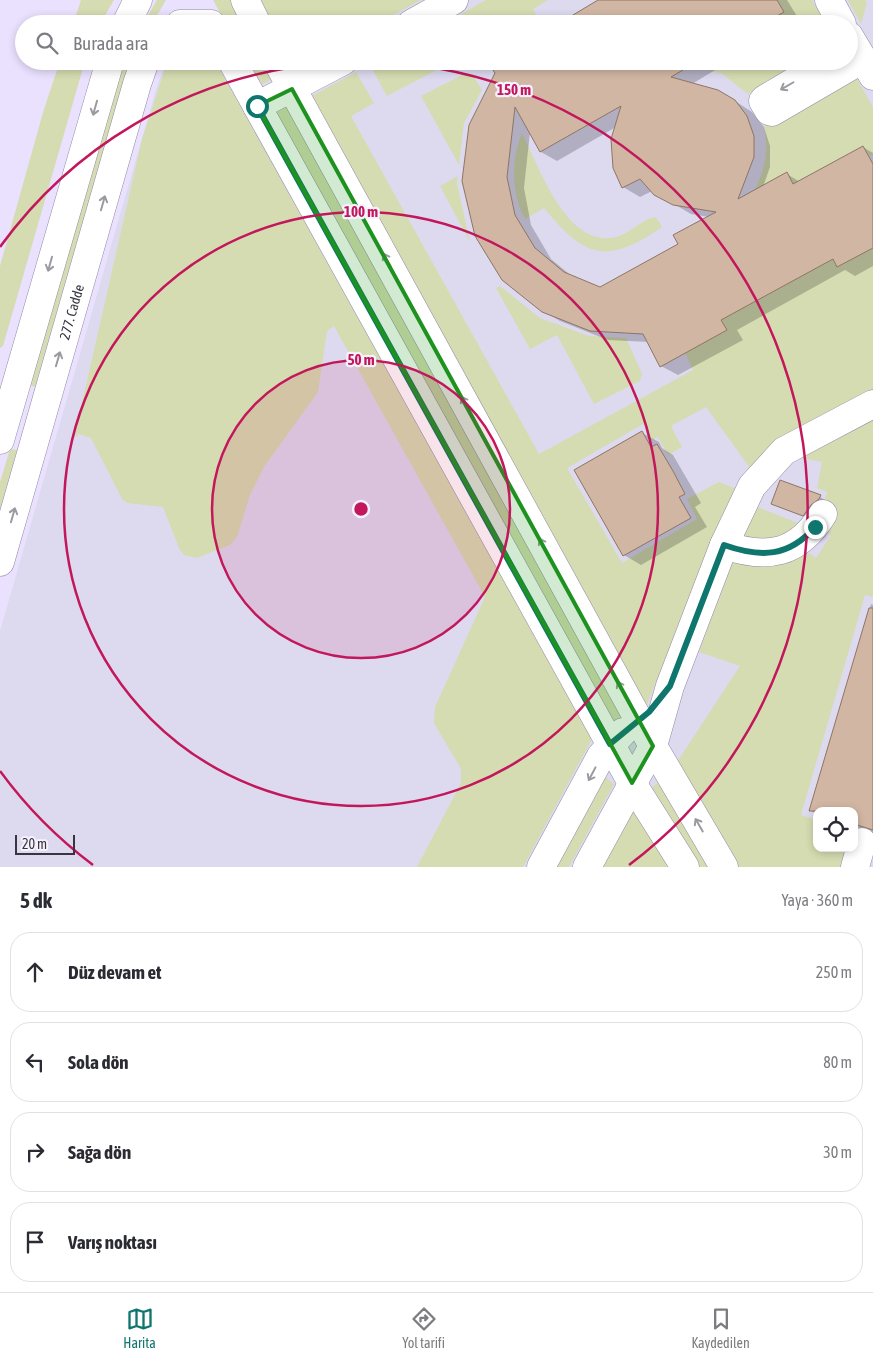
<!DOCTYPE html>
<html lang="tr">
<meta charset="utf-8">
<style>
body{margin:0;font-family:"Asap Condensed",sans-serif;background:#f2f2f3;color:#2b2b33}
.controls{position:absolute;right:15px;bottom:15px;display:grid;overflow:hidden;border-radius:10px;box-shadow:0 2px 8px #0003}
.controls button{width:45px;height:45px;display:grid;place-items:center;padding:0;border:0;border-bottom:1px solid #e1e1e2;background:#fff;color:#2b2b33;font:25px sans-serif}
.scale{position:absolute;left:15px;bottom:12px;width:60px;box-sizing:border-box;padding-left:5px;border:2px solid #393540;border-top:0;font-size:14px;line-height:18px;white-space:nowrap;color:#393540;-webkit-text-stroke:4px #f5f2fe;paint-order:stroke}
.stop{position:absolute;width:15px;height:15px;margin:-11px;border:4px solid #0f766e;border-radius:50%;background:#fff}
.stop.end{background:#0f766e;border-color:#fff;box-shadow:0 1px 5px #0008}
.list{margin:0;padding:0;list-style:none}
h2{display:flex;justify-content:space-between;align-items:center;height:65px;margin:0;padding:0 20px;font-size:21px}
h2 small{font-size:16px;font-weight:400;color:#7c7c81}
.list li{display:grid;grid-template-columns:32px 1fr auto;gap:15px;align-items:center;box-sizing:border-box;height:80px;margin:0 10px 10px;padding:0 10px;border:1px solid #e1e1e2;border-radius:20px}
.list b{display:block;font-size:19px;white-space:nowrap}
.list em{font-size:16px;font-style:normal;color:#7c7c81}
.icon{flex:none;width:28px;height:28px;fill:none;stroke:currentColor;stroke-width:2;stroke-linecap:round;stroke-linejoin:round}
.map{position:relative;flex:none;width:873px;height:867px;overflow:hidden}
.search{position:absolute;background:#fff;box-shadow:0 2px 8px #0003;left:15px;right:15px;top:15px;height:55px;display:flex;align-items:center;gap:12px;box-sizing:border-box;padding:0 18px;border-radius:28px;color:#7c7c81;font-size:19px}
.sheet{height:425px;background:#fff}
nav{display:flex;justify-content:space-around;align-items:center;box-sizing:border-box;height:70px;border-top:1px solid #e1e1e2;background:#fff;font-size:14px;color:#7c7c81}
nav a{display:grid;justify-items:center;gap:2px}
nav .on{color:#0f766e}
.map>svg:first-child{display:block}
</style>
<div class="map">
<svg width="873" height="867" viewBox="0 0 873 867">
<rect width="100%" height="100%" fill="#eae1ff"/>
<path fill="#dddaf0" fill-rule="evenodd" d="M258,0H873V867H0V631L158,83L167,61H849V24H241ZM817,811H854V848H817Z"/>
<g fill="#d5dcb1">
<path d="M81,0H114L100,24H73Z"/>
<path d="M157,0H166L152,24H143Z"/>
<path d="M213,0H233L245,24H226Z"/>
<path d="M258,0H421L377,24H270Z"/>
<path d="M486,0H548L533,9L541,24H443Z"/>
<path d="M777,0H812L826,24H763L784,12Z"/>
<path d="M848,0H865L867,3L861,24Z"/>
<path d="M60,61H85L3,346L0,348V266L44,109Z"/>
<path d="M122,61H130L35,387L28,384Z"/>
<path d="M215,61L592,739L523,867H417L461,783V769L434,723L435,707L485,597L334,326L327,331L318,392L264,467L250,495L237,537L230,545L197,558L184,555L179,548L163,507L127,503L122,499L91,438L79,434L74,438L142,139L167,62Z"/>
<path d="M248,61H265L273,76L271,80L262,84Z"/>
<path d="M376,61H454L387,96L370,65Z"/>
<path d="M698,61H808L748,94L721,73L687,67Z"/>
<path d="M356,72L374,103L351,116L539,454L693,370L685,353L727,330L721,320L833,259L837,267L873,248V390L786,435L750,468L706,407L671,426L682,447L668,455L658,437L652,440L643,424L567,468L622,563L697,519L687,499L719,482L737,489L709,550L646,707L310,97Z"/>
<path d="M466,73L474,77L482,90L464,123L459,165L421,96Z"/>
<path d="M854,74L873,107V154L869,156L863,146L793,184L787,173L755,190C765,168 769,151 764,126Z"/>
<path d="M287,103L623,718L613,725L272,107Z"/>
<path d="M522,133C539,166 564,242 610,238C628,237 639,220 655,217L661,224V228C606,265 585,258 544,208L525,219C511,195 511,158 522,133Z"/>
<path d="M458,176L457,183L470,242L440,186Z"/>
<path d="M500,286L540,318L589,336L626,338L642,374L640,381L594,404L557,335L530,349L496,288Z"/>
<path d="M873,419V597L865,595L801,815L817,820V848H848L843,867H738L677,762L740,666L699,652L734,558L806,551L816,558L831,535L827,533L837,512L823,505L827,492L817,488L822,462L796,457Z"/>
<path d="M10,449L17,450L0,509V482Z"/>
<path d="M755,506L805,526L791,539L740,540Z"/>
<path d="M604,776L614,784L569,867H555Z"/>
<path d="M661,781L711,867H698L652,787Z"/>
<path d="M633,810L669,867H602Z"/>
</g>
<g fill="#0003" fill-rule="evenodd">
<path d="M601,0H787L800,21L796,24H560Z"/>
<path d="M495,61H730L692,84L735,101L752,112L764,127L770,146V167L763,187L787,174L800,182L863,147L873,153V266L855,276L845,270L737,330L743,340L678,375L661,366L649,342L608,340L560,321L543,311L503,279ZM616,127L615,168L623,187L640,197L652,191L691,214L709,217L680,245L600,289L574,278L551,259L531,225L524,188L530,132L541,152L557,161Z"/>
<path d="M642,433L659,442L662,448L673,455L701,503L695,507L707,527L641,565L624,555Z"/>
<path d="M820,497L825,500L809,518L778,506Z"/>
<path d="M871,604L873,605V833L854,828V811H817V814L811,811Z"/>
</g>
<g fill="#d1b6a3" stroke="#8e7564" fill-rule="evenodd">
<path d="M598,0H777L784,12L763,24H558Z"/>
<path d="M487,61H698L671,77L718,90L735,100L747,116L754,136V157L738,199L787,172L793,184L863,146L873,164V248L837,267L833,259L721,320L727,330L660,367L643,334L590,331L542,312L502,280L475,236L462,181L469,125L495,73ZM621,106L611,139L613,168L622,188L640,179L654,195L673,205L716,212L673,235L678,244L600,287L564,272L535,248L515,215L507,177L515,107L540,152Z"/>
<path d="M642,431L651,447L657,444L673,471L685,494L679,497L691,518L623,556L574,470Z"/>
<path d="M780,480L821,495L819,499L811,505L803,516L771,504Z"/>
<path d="M869,608H873V830L854,824V811H809Z"/>
</g>
<g fill="none" stroke-linecap="round" stroke-linejoin="round">
<g stroke="#928aa5" stroke-width="29">
<g id="minor">
<path d="M245,0L257,24"/>
<path d="M829,0L842,24"/>
<path d="M126,24L138,0"/>
<path d="M180,24H211"/>
<path d="M411,24L454,0"/>
<path d="M849,36L873,76"/>
<path d="M232,61L632,783L685,867"/>
<path d="M277,61L653,746L724,867"/>
<path d="M829,61L765,99L763,101L769,111L772,112L863,59"/>
<path d="M257,106L343,61"/>
<path d="M0,440L110,61"/>
<path d="M724,545C768,560 798,554 823,514"/>
<path id="s1" d="M0,562L137,84L145,61"/>
<path d="M541,867L601,756L623,732"/>
<path d="M587,867L653,746L670,686L724,545L752,486L784,451L873,404"/>
<path d="M855,867L862,842"/>
</g>
</g>
<use href="#minor" stroke="#fff" stroke-width="28"/>
</g>
<defs><path id="oneway-shaft" d="M-6 0H5M1.5-3L5.5 0L1.5 3" fill="none" stroke-width="1.6" stroke-linecap="round" stroke-linejoin="round" transform="scale(1.25)"/></defs>
<g stroke="#9c9aa0">
<use href="#oneway-shaft" transform="translate(787 86) rotate(150)"/>
<use href="#oneway-shaft" transform="translate(95 108) rotate(106)"/>
<use href="#oneway-shaft" transform="translate(103 203) rotate(-74)"/>
<use href="#oneway-shaft" transform="translate(387 260) rotate(-119)"/>
<use href="#oneway-shaft" transform="translate(50 264) rotate(106)"/>
<use href="#oneway-shaft" transform="translate(58 359) rotate(-74)"/>
<use href="#oneway-shaft" transform="translate(465 403) rotate(-119)"/>
<use href="#oneway-shaft" transform="translate(13 515) rotate(-74)"/>
<use href="#oneway-shaft" transform="translate(543 545) rotate(-119)"/>
<use href="#oneway-shaft" transform="translate(621 688) rotate(-119)"/>
<use href="#oneway-shaft" transform="translate(592 774) rotate(118)"/>
<use href="#oneway-shaft" transform="translate(699 825) rotate(-120)"/>
</g>
<g fill="none" stroke-linecap="round" stroke-linejoin="round">
<path stroke="#0f766e" stroke-width="6" d="M257,106L610,744L649,712L670,686L724,545C761,558 789,557 815,527"/>
</g>
<path fill="#1e921f" fill-opacity="0.2" stroke="#1e921f" stroke-width="4" stroke-linejoin="round" d="M292,89L653,746L632,783L257,106Z"/>
<circle cx="361" cy="509" r="149" fill="#c2185b" fill-opacity=".12"/>
<g fill="none" stroke="#c2185b" stroke-width="2.5">
<circle cx="361" cy="509" r="149"/>
<circle cx="361" cy="509" r="297"/>
<path d="M93 865A446 446 0 0 1 0 771M0 247A446 446 0 1 1 629 865"/>
</g>
<g text-anchor="middle" stroke-width="4.5" stroke-linejoin="round" paint-order="stroke">
<g font-size="14" fill="#393540" stroke="#f5f2fe">
<text dy="5" stroke="none"><textPath href="#s1" startOffset="260">277. Cadde</textPath></text>
</g>
</g>
<circle cx="361" cy="509" r="8" fill="#c2185b" stroke="#f5f2fe" stroke-width="2.5"/>
<g font-size="15" text-anchor="middle" font-weight="bold" fill="#c2185b" stroke="#f5f2fe" stroke-width="4.5" stroke-linejoin="round" paint-order="stroke">
<text x="514" y="95">150 m</text>
<text x="361" y="217">100 m</text>
<text x="361" y="365">50 m</text>
</g>
</svg>
<div class="controls">
<button><svg class="icon" aria-label="locate" viewBox="0 0 24 24"><circle cx="12" cy="12" r="6"/><path d="M12 2v4M12 18v4M2 12h4M18 12h4"/></svg></button>
</div>
<div class="scale">20 m</div>
<div class="stop" style="left:257px;top:106px"></div>
<div class="stop end" style="left:815px;top:527px"></div>
<div class="search"><svg class="icon" aria-label="search" viewBox="0 0 24 24"><circle cx="10" cy="10" r="6"/><path d="M15 15l6 6"/></svg>Burada ara</div>
</div>
<section class="sheet">
<h2>5 dk<small>Yaya · 360 m</small></h2>
<ul class="list">
<li><svg class="icon" aria-label="ahead" viewBox="0 0 24 24"><path d="M12 20V5M6 11l6-6 6 6"/></svg><div><b>Düz devam et</b></div><em>250 m</em></li>
<li><svg class="icon" aria-label="left" viewBox="0 0 24 24"><path d="M17 20v-9H6M10 6l-5 5 5 5"/></svg><div><b>Sola dön</b></div><em>80 m</em></li>
<li><svg class="icon" aria-label="right" viewBox="0 0 24 24"><path d="M7 20v-9h11M14 6l5 5-5 5"/></svg><div><b>Sağa dön</b></div><em>30 m</em></li>
<li><svg class="icon" aria-label="arrive" viewBox="0 0 24 24"><path d="M6 21V4h12l-3 4 3 4H6"/></svg><div><b>Varış noktası</b></div></li>
</ul>
</section>
<nav>
<a class="on"><svg class="icon" aria-label="map" viewBox="0 0 24 24"><path d="M3 6l6-2 6 2 6-2v14l-6 2-6-2-6 2zM9 4v14M15 6v14"/></svg>Harita</a>
<a><svg class="icon" aria-label="directions" viewBox="0 0 24 24"><path d="M12 3l9 9-9 9-9-9zM9 14v-3h6M13 9l2 2-2 2"/></svg>Yol tarifi</a>
<a><svg class="icon" aria-label="saved" viewBox="0 0 24 24"><path d="M7 4h10v16l-5-4-5 4z"/></svg>Kaydedilen</a>
</nav>
